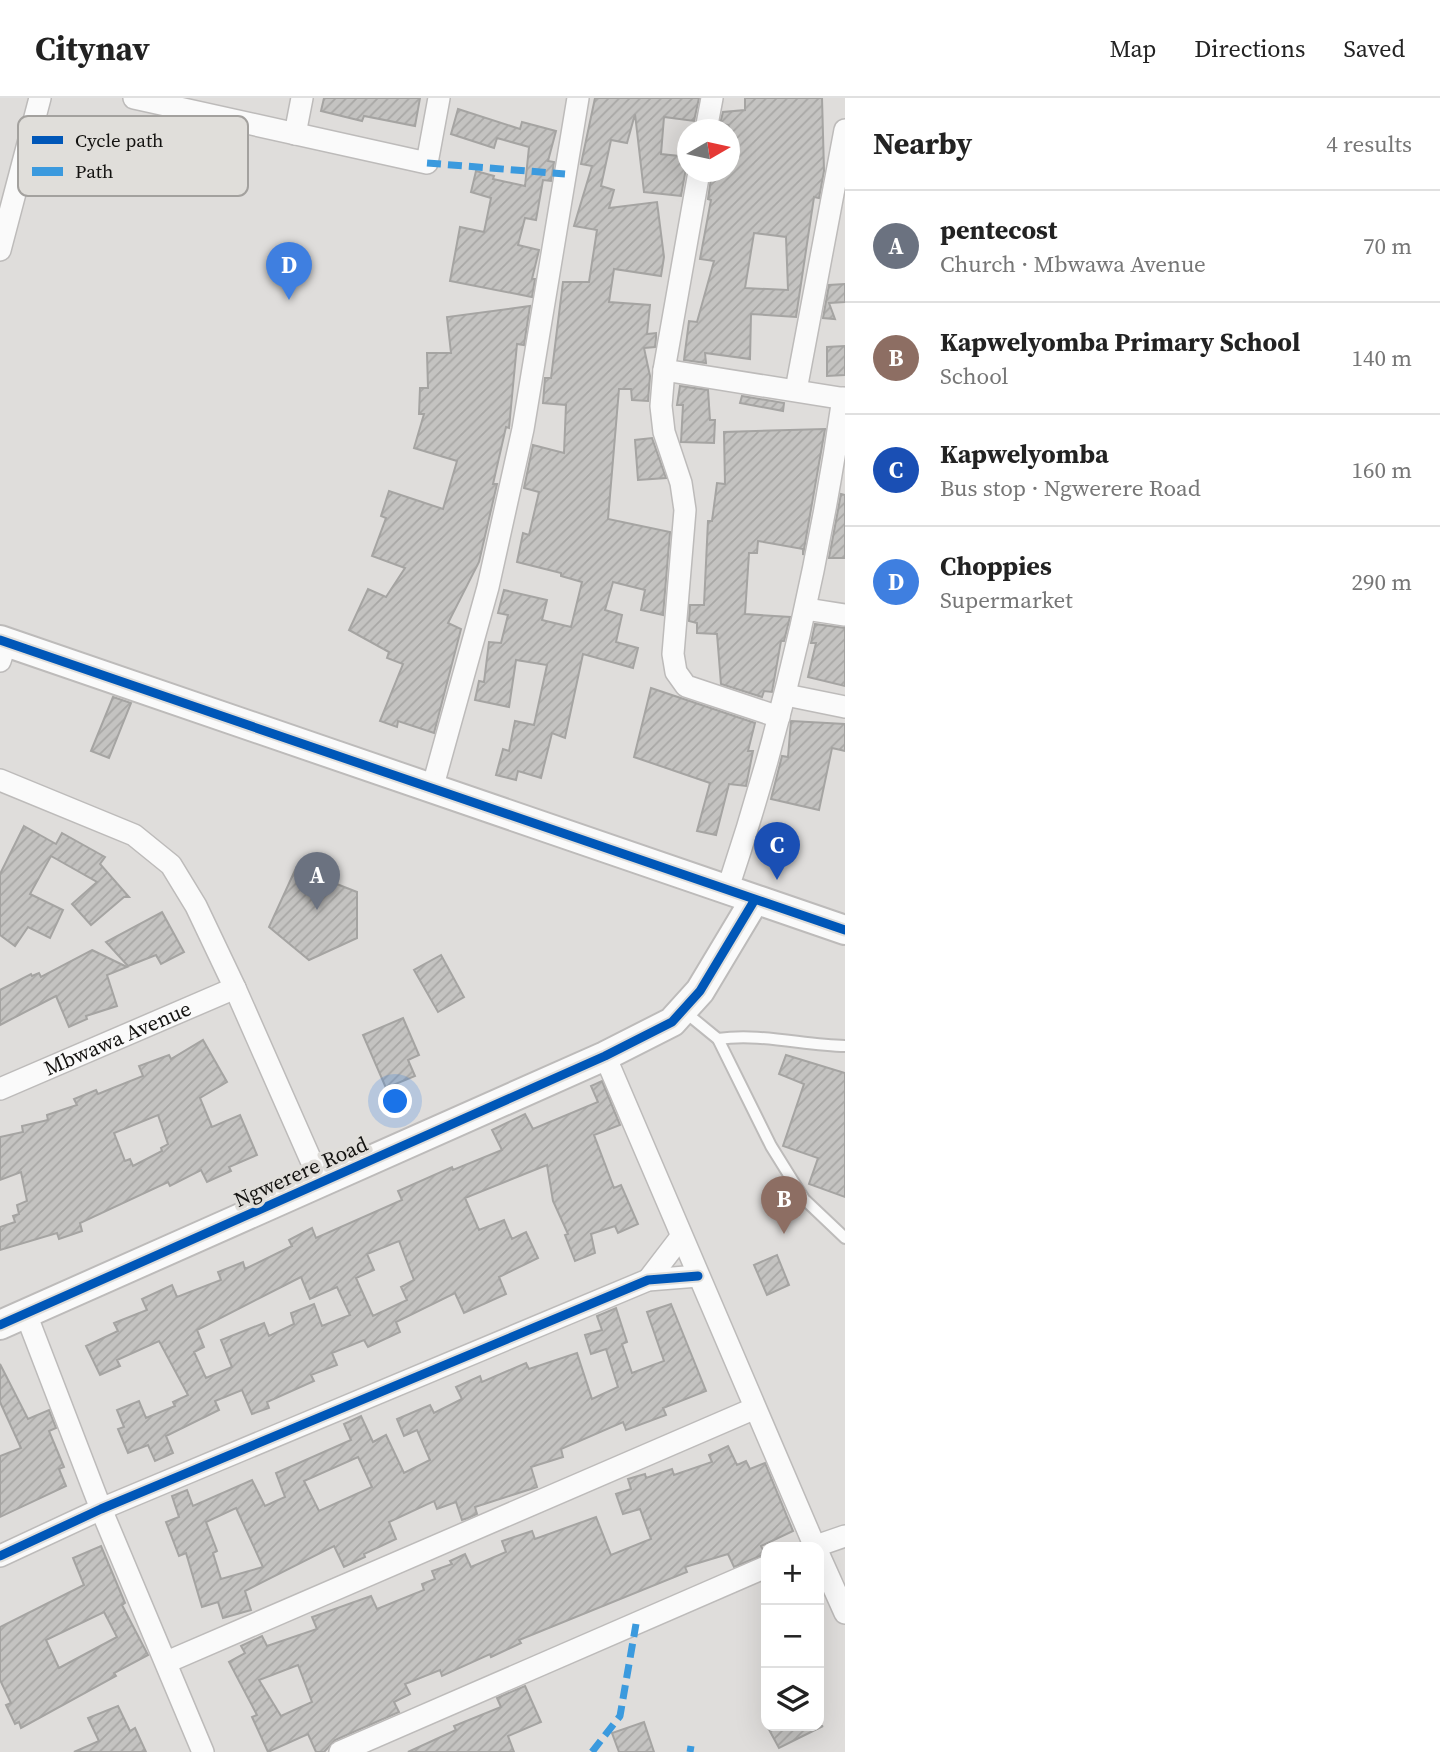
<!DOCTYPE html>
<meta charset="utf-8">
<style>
body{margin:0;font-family:"Source Serif 4",serif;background:#f6f6f6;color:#222}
.controls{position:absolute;right:21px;bottom:21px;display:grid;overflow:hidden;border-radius:14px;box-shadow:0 7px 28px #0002}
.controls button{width:63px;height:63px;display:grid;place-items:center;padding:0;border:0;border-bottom:2px solid #e0e0e0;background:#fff;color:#222;font:35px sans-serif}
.compass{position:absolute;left:677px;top:21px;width:63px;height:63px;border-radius:50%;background:#fff;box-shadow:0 7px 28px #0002;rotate:81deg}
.you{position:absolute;left:396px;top:1004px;width:24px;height:24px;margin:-18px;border:5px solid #fff;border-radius:50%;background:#1a73e8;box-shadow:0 0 0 10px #1a73e833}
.badge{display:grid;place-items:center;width:46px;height:46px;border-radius:50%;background:#b45309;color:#fff;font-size:23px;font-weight:700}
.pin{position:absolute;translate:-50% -58px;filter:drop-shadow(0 2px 4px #0008)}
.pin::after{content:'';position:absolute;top:37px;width:24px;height:21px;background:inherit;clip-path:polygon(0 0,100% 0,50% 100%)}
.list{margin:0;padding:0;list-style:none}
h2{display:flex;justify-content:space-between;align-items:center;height:91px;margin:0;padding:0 28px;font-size:30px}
h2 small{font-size:23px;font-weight:400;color:#767676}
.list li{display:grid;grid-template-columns:46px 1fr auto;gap:21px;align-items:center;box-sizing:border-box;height:112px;padding:0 28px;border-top:2px solid #e0e0e0}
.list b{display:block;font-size:26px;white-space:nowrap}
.list p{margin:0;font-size:23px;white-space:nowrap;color:#767676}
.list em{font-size:23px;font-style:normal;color:#767676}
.icon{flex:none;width:38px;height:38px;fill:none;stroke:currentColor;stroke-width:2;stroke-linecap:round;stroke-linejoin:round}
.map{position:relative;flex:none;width:845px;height:1654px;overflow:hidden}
header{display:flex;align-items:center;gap:42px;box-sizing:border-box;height:98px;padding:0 35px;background:#fff;border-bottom:2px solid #e0e0e0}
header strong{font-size:33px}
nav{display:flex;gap:38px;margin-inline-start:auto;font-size:24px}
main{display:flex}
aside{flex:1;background:#fff}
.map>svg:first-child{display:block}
</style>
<header>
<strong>Citynav</strong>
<nav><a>Map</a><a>Directions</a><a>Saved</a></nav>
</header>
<main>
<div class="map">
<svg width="845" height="1654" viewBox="0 0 845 1654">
<defs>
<pattern id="building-hatch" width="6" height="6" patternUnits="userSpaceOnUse" patternTransform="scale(1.75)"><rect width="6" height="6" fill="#c4c3c1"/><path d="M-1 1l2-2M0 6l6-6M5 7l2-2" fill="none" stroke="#a8a7a5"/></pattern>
</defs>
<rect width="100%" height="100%" fill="#dfdddb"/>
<g fill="url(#building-hatch)" stroke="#a5a4a2" stroke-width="2" fill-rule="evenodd">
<path d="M324,0H420L415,28L364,18L362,23L321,13Z"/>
<path d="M595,0H699L694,23L664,19L661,56L688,59L681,98L644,94L635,16L627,45L611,42L601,88L614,92L609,110L657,104L664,159L661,178L614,171L609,204L650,207L647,236L656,235V240L655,249L644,250L650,278L648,303L632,302L631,291H619L608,421L670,434L663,517L641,512L645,492L613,484L605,512L622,517L616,544L638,550L633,570L583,556L565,640L552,635L541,680L518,673L516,682L496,677L503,651L509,653L515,623L534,627L547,567L516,562L509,609L475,602L479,583L484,584L489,544L501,545L508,517L498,515L504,492L547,502L542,522L571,529L582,484L561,478V475L517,464L523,435L529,437L539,394L524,390L533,347L564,355L566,307L543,305L545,280H551L563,184H589L597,132L574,128L592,68L581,66Z"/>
<path d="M745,0H822L824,73L819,100L814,99L796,219L751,216L750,261L705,255L706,265L684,262L689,223L697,224L714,163L700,161L711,102L708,101L712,74H730V32L728,27L720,26L723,14L745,12ZM754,135L786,139L788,192L745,190Z"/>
<path d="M458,11L520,31L522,24L556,33L548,63L554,64L551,83L543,82L536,122L525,120L518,147L539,152L532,181H535L532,199L450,183L460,129L484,134L491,100L471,94L476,73L494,78L493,81L525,88L529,49L497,40L494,50L451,36Z"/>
<path d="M845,186V204L829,205L835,221L823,220L829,187Z"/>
<path d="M530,208L524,247L517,246L509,330L506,329L493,386H497L479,464L448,525L461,531L434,635L398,623L397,629L380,623L403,566L387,560L389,554L349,532L368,491L386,499L405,470L372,458L386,420L381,418L389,393L443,411L457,363L414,350L424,316H419L420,290H428L427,255H451L447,219Z"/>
<path d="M845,248V277L827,278V249Z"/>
<path d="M680,288L708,292L710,322H715L714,345L681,344L683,307H677Z"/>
<path d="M742,298L784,305L783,313L740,305Z"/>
<path d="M825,331L803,457V451L758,443L757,455H749L745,516L790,519L784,543H781L772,594L764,593L762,599L721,586L717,536L697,535V525L689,523L690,507H704L708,423H712L717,385L725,386L724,334Z"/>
<path d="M652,340L666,380L638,382L635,342Z"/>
<path d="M841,396L845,397V460H829Z"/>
<path d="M815,526L845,530V588L808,579L816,545H811Z"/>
<path d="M651,590L755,625L748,653H753L746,688L729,686L716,737L697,733L710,685L634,659Z"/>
<path d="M113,599L131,605L109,660L91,653Z"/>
<path d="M791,623L845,626V653L832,650L819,712L771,701L782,658L788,659Z"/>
<path d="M24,728L56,746L62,735L105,759L100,766L129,799H124L91,827L72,806L97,784L51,758L30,796L63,812L50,840L28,829L15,848L0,837V776Z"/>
<path d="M296,770L357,794V840L309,862L269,829Z"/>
<path d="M162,814L184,854L161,866L156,857L128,868L106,844Z"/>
<path d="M92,852L127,869L107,877L117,908L86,918L87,921L69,929L56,898L0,927V892L31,876L32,878L39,875L41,879Z"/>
<path d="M441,857L464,899L438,914L414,872Z"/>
<path d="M403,920L419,957L408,962L415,978L386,990L363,937Z"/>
<path d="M203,942L227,984L200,1000L212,1029L240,1017L257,1057L229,1069L231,1073L207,1084L201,1072L170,1088L168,1084L80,1125L82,1133L59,1141L57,1135L0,1152V1129L15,1124L13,1118L19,1116L17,1107L27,1103L21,1074L0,1082V1039L23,1034L22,1028L48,1022L47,1017L77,1007L74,1001L96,992L98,996L143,978L139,968L169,957L171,961ZM158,1017L168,1046L161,1050L162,1053L133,1068L130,1061L125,1063L114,1035Z"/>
<path d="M786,957L845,975V1099L809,1086L818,1060L783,1048L804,986L779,976Z"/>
<path d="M602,983L620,1027L594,1037L614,1090L621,1087L638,1126L618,1135L615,1128L591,1136L595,1155L575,1163L565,1137L568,1136L553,1103L547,1067L465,1100L479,1132L504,1122L512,1141L526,1134L538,1160L499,1179L506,1196L464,1215L455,1195L396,1224L400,1234L368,1249L364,1242L332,1255L337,1267L311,1277L314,1283L267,1304L269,1310L252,1316L242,1292L215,1303L219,1312L166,1338L173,1355L155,1363L148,1347L128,1355L118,1331L124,1329L117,1312L139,1303L146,1320L175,1308L173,1304L188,1297L159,1243L117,1262L120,1268L100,1277L86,1248L118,1233L114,1225L147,1212L142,1201L172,1187L177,1199L221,1182L218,1174L243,1164L245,1171L292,1148L289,1142L312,1130L316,1140L402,1102L398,1093L452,1069L453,1072L502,1052L492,1032L525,1016L533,1031L598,1004L591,988ZM399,1143L414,1182L401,1189L407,1202L373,1218L356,1180L374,1172L367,1156ZM301,1179L310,1201L337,1189L350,1217L322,1228L314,1206L291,1215L294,1226L269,1238L264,1225L221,1242L232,1269L206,1280L194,1254L204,1249L197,1232Z"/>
<path d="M777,1157L789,1187L767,1197L754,1167Z"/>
<path d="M671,1206L706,1293L663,1310L666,1317L626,1332L623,1324L561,1351L563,1359L531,1369L537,1389L475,1409L477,1416L468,1420L462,1422L456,1404L437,1411L434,1403L389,1424L396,1441L364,1456L365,1459L344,1469L334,1448L245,1493L251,1512L223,1520L218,1504L202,1509L186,1455L179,1458L166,1424L179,1419L172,1398L187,1392L193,1408L252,1382L265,1408L285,1399L276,1375L351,1342L344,1326L361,1318L373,1344L386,1337L404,1375L430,1362L417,1332L404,1338L397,1321L430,1307L434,1315L462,1301L456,1289L480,1278L482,1284L526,1265L529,1271L577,1255L592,1301L618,1289L606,1251L591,1256L585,1237L602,1232L597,1218L616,1210L627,1244L622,1246L632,1275L664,1263L647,1214ZM358,1359L372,1389L319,1413L304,1383ZM236,1410L263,1469L221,1481L213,1455L217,1453L206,1424Z"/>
<path d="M0,1266L28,1321L49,1312L56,1330L49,1333L64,1369L59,1371L66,1388L0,1419V1358L21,1350L0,1304Z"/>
<path d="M728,1348L737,1367L746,1363L750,1371L765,1365L793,1433L761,1448L765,1456L734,1469L728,1456L685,1469L687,1474L519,1542L521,1545L491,1559L490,1556L442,1578L440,1572L405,1586L410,1596L394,1604L399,1614L335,1642L324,1654H316L308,1636L268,1654L252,1619L257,1617L229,1564L245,1555L241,1548L262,1538L267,1548L317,1531L312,1519L371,1498L377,1511L424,1492L422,1486L435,1481L432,1473L452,1466L450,1463L465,1456L471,1469L506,1454L502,1443L532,1433L535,1441L596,1419L611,1457L651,1441L640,1411L623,1416L616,1396L631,1391L628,1381L645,1376L646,1380L672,1371L674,1377L712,1364L709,1357ZM298,1567L312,1604L281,1618L259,1582Z"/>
<path d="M101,1448L125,1505L122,1507L148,1557L114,1575L116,1578L21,1630L19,1624L15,1626L6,1607L11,1605L0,1582V1529L84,1487L73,1460ZM104,1514L117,1539L59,1570L46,1542Z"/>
<path d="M525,1588L541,1624L508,1638L514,1654H408L456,1632L454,1628L501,1609L497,1600Z"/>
<path d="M118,1608L130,1633L135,1630L146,1654H74L99,1643L88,1620Z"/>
<path d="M644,1624L654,1654H619L612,1635Z"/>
<path d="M767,1628H823L779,1650Z"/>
</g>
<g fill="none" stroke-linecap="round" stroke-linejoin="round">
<g stroke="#bdbbba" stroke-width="14">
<g id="lane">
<path d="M685,914L718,941L771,1048L804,1101L845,1140"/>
<path d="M718,941C760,935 803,947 845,948"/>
</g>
</g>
<g stroke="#bdbbba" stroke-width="24">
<g id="street">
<path d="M134,0L427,65L439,0"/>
<path d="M706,32L712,0"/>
<path d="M295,36L302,0"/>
<path d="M699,74L664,272L661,308L664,334L681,385L685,412L673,556L676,574L686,588L779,619"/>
<path d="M0,152L40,0"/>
<path d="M664,272L845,301"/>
<path d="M796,292L845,32"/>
<path d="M806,511L845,517"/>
<path d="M0,563L6,544"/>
<path d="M786,597L845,609"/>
<path d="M0,682L134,737L171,767L196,808L235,890L321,1085"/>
<path d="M432,691L488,489L523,331L578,0"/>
<path d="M727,793C781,632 819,468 843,300"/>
<path d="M605,958L815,1449"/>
<path id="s1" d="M0,991L235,890"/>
<path d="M648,1182L681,1139"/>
<path d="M26,1216L101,1411L203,1654"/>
<path d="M813,1449L845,1438"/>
<path d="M819,1457L845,1515"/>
<path d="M0,1458L101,1411L648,1182L698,1178"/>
<path d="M167,1564L753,1311"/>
<path d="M340,1654L766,1469"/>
</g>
</g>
<g stroke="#bdbbba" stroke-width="32">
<g id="secondary">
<path d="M0,542L845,832"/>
<path d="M0,1227L605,958L672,924L700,893L754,803"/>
</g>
</g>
<use href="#lane" stroke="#fafafa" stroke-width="10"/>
<use href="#street" stroke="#fafafa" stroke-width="21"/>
<use href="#secondary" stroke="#fafafa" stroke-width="28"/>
<g stroke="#3b9ade" stroke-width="7" stroke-dasharray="14 7" stroke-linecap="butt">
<path d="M427,65L565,76"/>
<path d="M592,1654L620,1618L636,1526"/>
<path d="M690,1654L691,1648"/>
</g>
<g stroke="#e0deda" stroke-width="13">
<g id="cycleway">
<path d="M0,542L845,832"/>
<path d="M0,1227L605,958L672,924L700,893L754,803"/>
<path d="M0,1458L101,1411L648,1182L698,1178"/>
</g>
</g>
<use href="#cycleway" stroke="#0057b8" stroke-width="9"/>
</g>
<g text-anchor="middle" stroke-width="7" stroke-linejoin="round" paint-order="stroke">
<g font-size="21" fill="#141311" stroke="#e0deda">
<text dy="7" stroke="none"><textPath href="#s1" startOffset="128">Mbwawa Avenue</textPath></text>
<text transform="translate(301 1074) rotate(-24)" y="7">Ngwerere Road</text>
</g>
</g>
<rect x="18" y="18" width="230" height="80" rx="10" fill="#e0deda" stroke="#a3a19e" stroke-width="2"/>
<rect x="32" y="38" width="31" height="8" fill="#0057b8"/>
<rect x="32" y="69" width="31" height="9" fill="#3b9ade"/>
<g font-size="19" fill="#141311">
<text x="75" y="49">Cycle path</text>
<text x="75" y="80">Path</text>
</g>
</svg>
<div class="controls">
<button>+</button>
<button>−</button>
<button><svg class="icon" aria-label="layers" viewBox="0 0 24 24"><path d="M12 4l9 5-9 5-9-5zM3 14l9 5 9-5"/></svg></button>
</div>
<svg class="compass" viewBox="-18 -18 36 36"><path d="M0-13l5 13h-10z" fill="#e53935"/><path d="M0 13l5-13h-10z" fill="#767676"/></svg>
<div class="you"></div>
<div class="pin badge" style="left:317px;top:812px;background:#6b7280">A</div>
<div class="pin badge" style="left:784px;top:1136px;background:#8d6e63">B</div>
<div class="pin badge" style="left:777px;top:782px;background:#1a4fb4">C</div>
<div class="pin badge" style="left:289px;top:202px;background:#3f7fe0">D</div>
</div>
<aside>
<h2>Nearby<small>4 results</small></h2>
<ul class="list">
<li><span class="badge" style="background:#6b7280">A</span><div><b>pentecost</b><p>Church · Mbwawa Avenue</p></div><em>70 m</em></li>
<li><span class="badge" style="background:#8d6e63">B</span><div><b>Kapwelyomba Primary School</b><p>School</p></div><em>140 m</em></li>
<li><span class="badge" style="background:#1a4fb4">C</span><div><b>Kapwelyomba</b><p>Bus stop · Ngwerere Road</p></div><em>160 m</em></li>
<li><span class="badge" style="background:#3f7fe0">D</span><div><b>Choppies</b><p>Supermarket</p></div><em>290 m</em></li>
</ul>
</aside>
</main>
